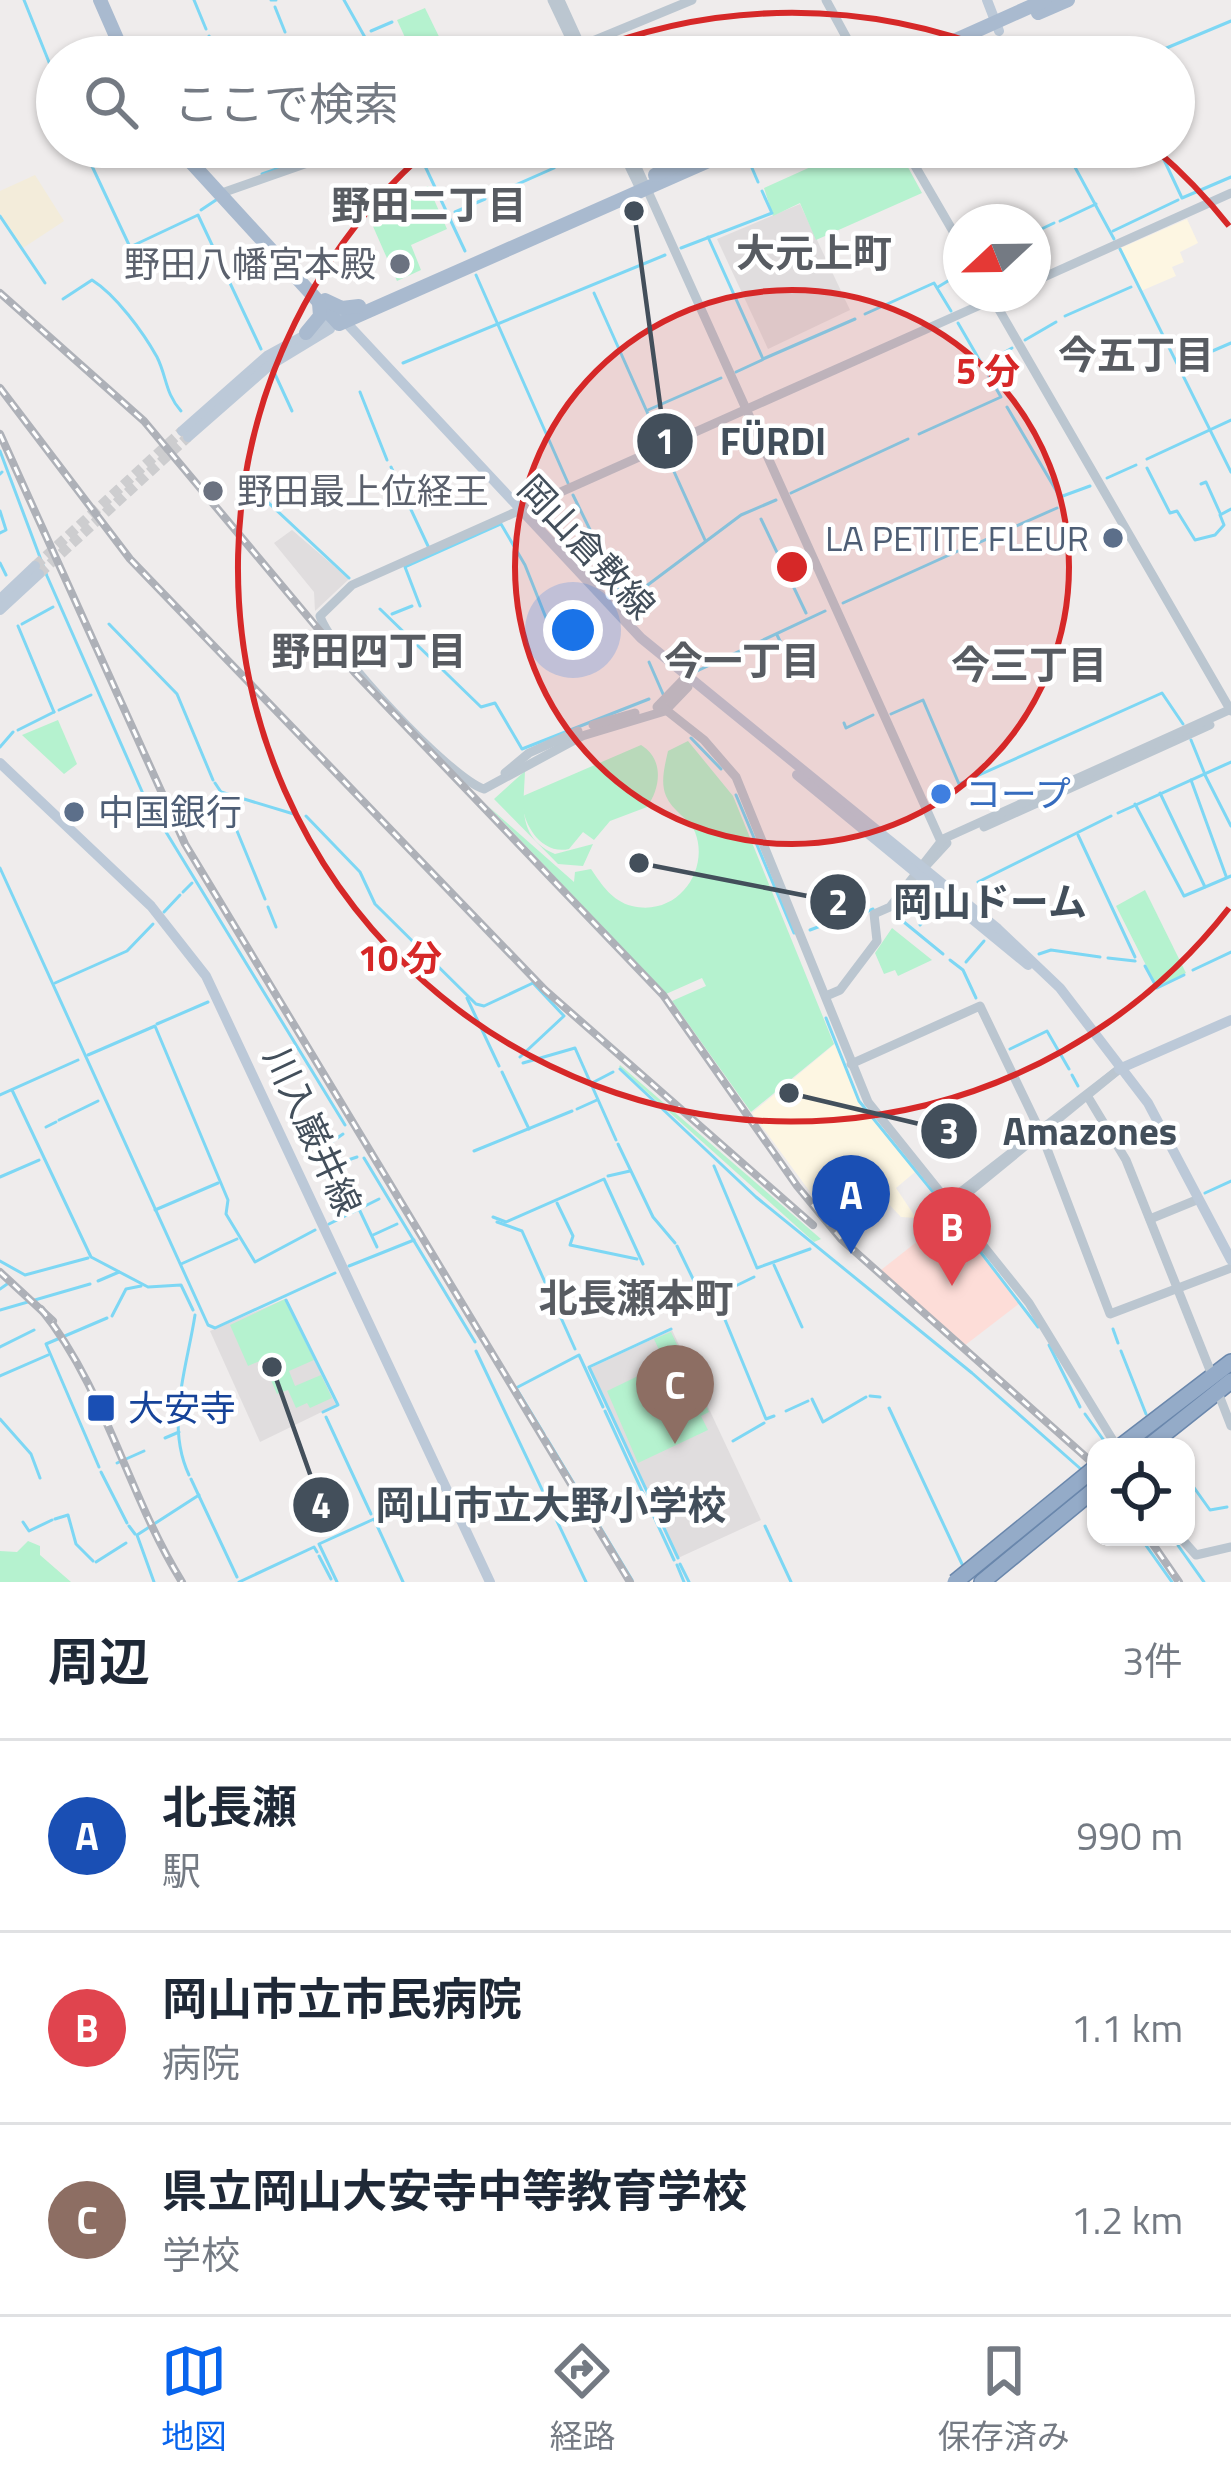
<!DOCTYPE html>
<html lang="ja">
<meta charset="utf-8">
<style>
body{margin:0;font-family:"Titillium Web","Noto Sans JP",sans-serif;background:#f6f6f7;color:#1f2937}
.controls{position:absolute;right:36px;bottom:36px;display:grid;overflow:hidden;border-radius:24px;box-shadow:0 3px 9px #0004}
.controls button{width:108px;height:108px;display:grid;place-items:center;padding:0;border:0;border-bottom:3px solid #e0e1e3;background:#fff;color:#1f2937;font:60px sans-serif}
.compass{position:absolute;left:943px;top:204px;width:108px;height:108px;border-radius:50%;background:#fff;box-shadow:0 3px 9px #0004;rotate:248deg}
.you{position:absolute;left:573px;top:630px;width:42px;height:42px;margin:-30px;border:9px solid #fff;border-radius:50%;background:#1a73e8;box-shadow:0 0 0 18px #1a73e833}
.badge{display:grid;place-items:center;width:78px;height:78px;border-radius:50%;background:#0864ed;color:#fff;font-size:39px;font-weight:700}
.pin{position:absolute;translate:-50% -99px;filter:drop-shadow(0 3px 6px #0008)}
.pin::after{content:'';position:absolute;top:63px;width:42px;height:36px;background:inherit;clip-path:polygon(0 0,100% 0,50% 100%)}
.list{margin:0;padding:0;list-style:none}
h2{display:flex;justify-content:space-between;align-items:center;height:156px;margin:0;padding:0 48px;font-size:51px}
h2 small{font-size:39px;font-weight:400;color:#747a83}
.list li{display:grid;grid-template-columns:78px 1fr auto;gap:36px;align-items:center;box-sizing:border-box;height:192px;padding:0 48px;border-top:3px solid #e0e1e3}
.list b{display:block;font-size:45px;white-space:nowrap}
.list p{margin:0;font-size:39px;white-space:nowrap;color:#747a83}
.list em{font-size:39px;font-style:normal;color:#747a83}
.icon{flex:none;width:66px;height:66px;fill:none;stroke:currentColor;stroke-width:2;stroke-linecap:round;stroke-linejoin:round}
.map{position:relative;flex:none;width:1231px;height:1582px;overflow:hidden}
.search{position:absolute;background:#fff;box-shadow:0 3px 9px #0004;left:36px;right:36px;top:36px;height:132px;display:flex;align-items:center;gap:30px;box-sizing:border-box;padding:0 42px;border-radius:66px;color:#747a83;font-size:45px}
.sheet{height:732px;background:#fff}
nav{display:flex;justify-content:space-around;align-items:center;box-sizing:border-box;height:168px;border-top:3px solid #e0e1e3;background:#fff;font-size:33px;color:#747a83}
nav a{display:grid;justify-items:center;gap:6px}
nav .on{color:#0864ed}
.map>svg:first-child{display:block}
</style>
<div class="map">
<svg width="1231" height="1582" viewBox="0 0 1231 1582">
<rect width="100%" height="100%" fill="#efecec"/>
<g fill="#fdf6e2">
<path d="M1187,219L1198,243L1180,252L1184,262L1172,267L1176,276L1141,291L1121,248Z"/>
<path d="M835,1044L862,1106L915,1172L896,1188L916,1218L901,1217L865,1179L824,1211L752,1113Z"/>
</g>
<g fill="#e0ddde">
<path d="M800,204L850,310L768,349L717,239Z"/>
<path d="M292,530L349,579L315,611L314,592L274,543Z"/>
<path d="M285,1299L336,1405L260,1442L210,1331Z"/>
<path d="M672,1330L761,1520L678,1558L590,1368Z"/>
</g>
<path fill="#fdddd8" d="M947,1218L953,1219L1020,1303L964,1346L881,1270Z"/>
<g fill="#b5f2cf">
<path d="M425,8L446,51L414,57L397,20Z"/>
<path d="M855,147H897L922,193L816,240L800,203L773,216L764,188Z"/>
<path d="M428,186L447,229L411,245L421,270L397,281L368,215Z"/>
<path d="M58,720L77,764L64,774L22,735Z"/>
<path d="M688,741L733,796L834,1044L751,1112L672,1001L706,986L702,978L666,994L488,806L574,882L575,872L591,869C602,885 612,901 632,906C678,917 710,870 695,832C689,818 672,811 666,796C660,782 665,765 668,751Z"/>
<path d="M641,745C664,759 661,787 647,807L610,821L594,840L583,832L569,849C540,856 519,819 523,796Z"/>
<path d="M525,771C524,804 516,837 555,854L593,844L583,866L558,864L494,799Z"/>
<path d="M1145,890L1186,973L1157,987L1116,906Z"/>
<path d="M892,928L932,960L898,976L895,970L884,974L875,953Z"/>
<path d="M619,1067L620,1065L821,1239L814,1242Z"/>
<path d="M285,1299L314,1360L289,1371L295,1386L321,1375L332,1398L310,1408L307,1403L296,1408L288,1390L277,1394L262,1360L248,1366L230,1325Z"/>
<path d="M671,1332L709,1412L701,1416L708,1430L638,1463L607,1391L665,1363L654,1339Z"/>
<path d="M28,1541L40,1546V1555L71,1582H0V1551L17,1552Z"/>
</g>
<path fill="#f3ecda" d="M35,175L64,221L23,248L0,213V191Z"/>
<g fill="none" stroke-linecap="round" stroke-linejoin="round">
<g stroke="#7dd7f4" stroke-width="3">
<path d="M24,0L57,82"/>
<path d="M194,0L206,29"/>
<path d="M271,0H276"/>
<path d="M344,0L376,57"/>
<path d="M275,7L285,32"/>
<path d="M371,31L392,22"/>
<path d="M209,36L219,57"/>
<path d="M1145,57L1231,21"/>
<path d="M83,147L130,247L198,215L261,349"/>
<path d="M254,147L259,160"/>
<path d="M416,147L465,251"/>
<path d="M1064,147L1114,239"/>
<path d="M1158,147L1182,198L1231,177"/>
<path d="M588,152L600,147"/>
<path d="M916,152L928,147"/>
<path d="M559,165L580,156"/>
<path d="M752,168L758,182"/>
<path d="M262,174L332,150"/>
<path d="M762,191L771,211"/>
<path d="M491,196L554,168"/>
<path d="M201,210L216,200"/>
<path d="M455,212L485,199"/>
<path d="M0,216L45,283"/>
<path d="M1060,221L1096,204"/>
<path d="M1113,231L1178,200"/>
<path d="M1033,233L1054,223"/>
<path d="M708,237L763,359L855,319"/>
<path d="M681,248L772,213"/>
<path d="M1120,249L1231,472"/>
<path d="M476,275L568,483"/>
<path d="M938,287L961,273"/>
<path d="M594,293L660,441"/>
<path d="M63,299L92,280C116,295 143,332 157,357C167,377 165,393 181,411"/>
<path d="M865,314L934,283L951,311"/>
<path d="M1065,316L1131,287"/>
<path d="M1025,340L1056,322"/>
<path d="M403,363L665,255"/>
<path d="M984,364L1012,348"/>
<path d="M1180,365L1231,343"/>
<path d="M274,372L292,411"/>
<path d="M736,372L762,360"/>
<path d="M360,392L387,460"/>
<path d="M1007,407L1060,497L1090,486"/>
<path d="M648,410L721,378"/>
<path d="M919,434L1001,397L958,323"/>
<path d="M0,451L47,576L144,796L345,1125"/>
<path d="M666,454L705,540"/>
<path d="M1147,459L1231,420"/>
<path d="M391,467L428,546"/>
<path d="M1147,468L1170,513L1177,511L1195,540L1215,535L1224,525L1220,515L1231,509"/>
<path d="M0,474L2,472"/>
<path d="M242,478L349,578"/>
<path d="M1107,478L1136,465"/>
<path d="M1201,484L1206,482L1220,513"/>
<path d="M791,493L908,439"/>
<path d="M573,495L624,599"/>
<path d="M0,511L6,530L0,533"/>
<path d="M761,519L806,613"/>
<path d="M969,547L1057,508"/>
<path d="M0,563L6,575"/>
<path d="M623,595L641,590L741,515L776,500"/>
<path d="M843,603L958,551"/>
<path d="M420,606L405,567L501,524L525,565L552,633"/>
<path d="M380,609L481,707L495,703L522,749L649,699"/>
<path d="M392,614L412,606"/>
<path d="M22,624L53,607"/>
<path d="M109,624L177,694L213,780"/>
<path d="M18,626L54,712"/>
<path d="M777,635L789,659L805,652"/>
<path d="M649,662L663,694"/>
<path d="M697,671L825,611"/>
<path d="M59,710L91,695"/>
<path d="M891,714L923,700L959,784L1162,693L1183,724"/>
<path d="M844,723L846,728L873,715"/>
<path d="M18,730L54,712"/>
<path d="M691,738L721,769"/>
<path d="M1191,740L1204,772"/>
<path d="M0,747L13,732"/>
<path d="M1205,775L1231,826"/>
<path d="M1191,780L1226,876"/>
<path d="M215,783L221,792L297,815"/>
<path d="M221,792L265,899"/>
<path d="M1160,793L1205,887"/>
<path d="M736,795L794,933"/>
<path d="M1135,804L1184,896L1231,876"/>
<path d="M1118,813L1231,762"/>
<path d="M306,816L360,872L375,904L476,1004L484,1006L533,983L564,1016L520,1057"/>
<path d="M1078,835L1135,957"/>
<path d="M0,868L208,1325L215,1328L335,1273"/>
<path d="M978,882L1111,816"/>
<path d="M183,892L192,883"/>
<path d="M268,907L276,927"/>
<path d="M164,912L180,895"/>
<path d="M899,918L943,954"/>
<path d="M847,920L873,909"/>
<path d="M920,925L930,912"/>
<path d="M810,930L839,919"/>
<path d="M1039,954L1051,950L1100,957"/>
<path d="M1108,958L1135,961"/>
<path d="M950,960L963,970L976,998"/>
<path d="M966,962L984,941"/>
<path d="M1145,966L1157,988L1184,975"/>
<path d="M1193,970L1231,952"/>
<path d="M55,983L127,951L153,924"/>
<path d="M467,998L499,1066"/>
<path d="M826,1018L859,1101L933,1192"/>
<path d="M157,1024L208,1002"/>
<path d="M1010,1049L1047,1031L1069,1069"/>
<path d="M88,1055L155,1026L228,1200L226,1214L255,1262L315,1230"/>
<path d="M523,1063L575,1048L616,1140"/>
<path d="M620,1069L756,1197L972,1373L1083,1471"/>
<path d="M502,1072L529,1129"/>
<path d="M1072,1075L1078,1086"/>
<path d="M592,1083L613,1072"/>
<path d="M12,1090L91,1257L148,1287L181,1285L193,1310"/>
<path d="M0,1095L78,1060"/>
<path d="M577,1109L597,1100"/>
<path d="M59,1120L98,1101"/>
<path d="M46,1127L56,1122"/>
<path d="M618,1144L653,1217L675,1243"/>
<path d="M320,1150L343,1134"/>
<path d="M474,1151L572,1111"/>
<path d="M364,1158L475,1342"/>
<path d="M330,1166L357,1157"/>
<path d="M714,1166L757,1268L810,1249"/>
<path d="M608,1176L630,1171"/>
<path d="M0,1177L39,1160"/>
<path d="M1205,1193L1231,1181"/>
<path d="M557,1203L573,1236L570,1245L637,1259"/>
<path d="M359,1209L377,1247"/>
<path d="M155,1210L218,1183"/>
<path d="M493,1217L506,1222L604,1179L643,1264"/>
<path d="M956,1220L1038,1327"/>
<path d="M497,1222L522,1231L575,1349"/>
<path d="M329,1224L379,1199"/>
<path d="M373,1235L397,1224"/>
<path d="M677,1246L696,1285L721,1310L766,1419L774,1416"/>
<path d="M0,1261L25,1275L88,1258"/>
<path d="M181,1264L237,1239"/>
<path d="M774,1265L802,1327"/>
<path d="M349,1266L414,1240"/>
<path d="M98,1281L119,1272"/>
<path d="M0,1289L10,1282"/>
<path d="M713,1297L754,1277"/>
<path d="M286,1300L338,1405L323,1412"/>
<path d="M0,1310L90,1284"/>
<path d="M112,1316L126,1289L141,1286"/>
<path d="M671,1329L589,1367L678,1558"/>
<path d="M1113,1329L1118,1343"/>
<path d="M1049,1345L1080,1407"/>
<path d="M0,1347L34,1330"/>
<path d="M476,1351L586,1582"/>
<path d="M1121,1351L1146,1414"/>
<path d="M0,1376L48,1355"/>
<path d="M870,1396L880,1397"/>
<path d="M812,1399L823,1422L866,1397"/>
<path d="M889,1408L962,1564"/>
<path d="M605,1411L674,1560"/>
<path d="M786,1411L808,1401"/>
<path d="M1085,1414L1105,1442"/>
<path d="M326,1417L371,1514"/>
<path d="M0,1419L31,1454L40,1478"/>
<path d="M544,1434L516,1388L579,1355L603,1407"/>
<path d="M165,1438L179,1432"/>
<path d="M547,1439L632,1580"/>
<path d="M733,1441L764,1423"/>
<path d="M1108,1446V1447"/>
<path d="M117,1463L144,1451"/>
<path d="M99,1467L46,1344L107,1318"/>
<path d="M101,1472L127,1523"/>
<path d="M189,1475C165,1424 187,1368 195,1315"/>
<path d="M191,1479L237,1577"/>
<path d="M1190,1482L1210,1510L1227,1507"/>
<path d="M55,1519L68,1515L76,1544L93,1561"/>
<path d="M23,1522L29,1531L52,1520"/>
<path d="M129,1526L135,1534"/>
<path d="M765,1526L791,1582"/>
<path d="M1140,1537L1172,1582"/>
<path d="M1172,1537L1204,1582"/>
<path d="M319,1556L331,1579"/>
<path d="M96,1562L126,1543"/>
<path d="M680,1564L689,1582"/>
<path d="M677,1565L684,1582"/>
<path d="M154,1582L137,1535L199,1495"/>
<path d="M239,1582L314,1547L317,1552"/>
<path d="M337,1582L319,1544L374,1519L403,1582"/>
</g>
<g stroke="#cdcdcf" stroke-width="10" stroke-dasharray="10 5" stroke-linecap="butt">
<path d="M35,566L182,431"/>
<path d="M39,574L188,437"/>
</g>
<g stroke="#6a87ac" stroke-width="18">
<g id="trunk">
<path d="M1120,1447L1231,1362"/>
<path d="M1148,1447L1231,1381"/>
<path d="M982,1582L1096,1488"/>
</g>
</g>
<g stroke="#bbc6d0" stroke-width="9">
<path d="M552,0L579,57"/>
<path d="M560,0L586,57"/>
<path d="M826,0L857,57"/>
<path d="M554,57L692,0"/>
<path d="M620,147L642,193"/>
<path d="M628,147L943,846"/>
<path d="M904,147L961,245"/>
<path d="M219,194L353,147"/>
<path d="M1033,282L1231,193"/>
<path d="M990,294L1231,711"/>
<path d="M686,677L688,687L665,711L582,736L484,789C451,779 330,650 320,616L352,585L1005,294"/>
<path d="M661,706L704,740L736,777L868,1102L1029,1303L1117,1447"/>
<path d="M657,707L686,677"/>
<path d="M593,725L635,713"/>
<path d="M505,773L529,753L578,731"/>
<path d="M984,827L1210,725"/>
<path d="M924,868L947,843"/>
<path d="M826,996L840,990L877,941L874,914L890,907L943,839L1231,709"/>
<path d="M851,1064L980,1006L1041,1133L1110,1314L1231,1268"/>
<path d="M1088,1097L1126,1160L1210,1370"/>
<path d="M949,1201L1118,1070"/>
<path d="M953,1205L1118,1070"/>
<path d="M1150,1219L1194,1201"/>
<path d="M1219,1395L1231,1426"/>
<path d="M1180,1537L1196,1555L1231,1547"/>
</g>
<g stroke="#bcc9d8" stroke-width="10">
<path d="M987,0L999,31"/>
<path d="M182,431L267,356L340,316L641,638L998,929L1060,988L1148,1103L1231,1260"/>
<path d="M188,437L269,366L330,329"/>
<path d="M0,599L35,566"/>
<path d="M0,610L39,574"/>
<path d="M0,763L151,906L206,976L490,1582"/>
<path d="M797,775L1028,965"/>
<path d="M1119,1069L1231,1020"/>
</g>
<g stroke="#a9bacf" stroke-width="14">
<path d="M100,0L125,57"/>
<path d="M1038,13L1068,0"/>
<path d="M918,57L1045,0"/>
<path d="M177,147L339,324L740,147"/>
<path d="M655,175L717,147"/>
<path d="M325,300L342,308L359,306"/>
<path d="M306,333L320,316L319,303"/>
</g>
<use href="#trunk" stroke="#94abc8" stroke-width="15"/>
<g stroke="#aeb1b8" stroke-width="8">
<g id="rail">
<path d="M0,293L144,421L355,673L663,995L797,1186L841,1239L1096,1466"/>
<path d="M0,388L130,559L545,990L813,1225"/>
<path d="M0,434L185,844L630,1582"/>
<path d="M0,1272L53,1321"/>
<path d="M41,1309C105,1388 128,1495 182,1582"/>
<path d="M1148,1537L1179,1582"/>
</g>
</g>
<use href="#rail" stroke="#fff" stroke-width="3" stroke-dasharray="9" stroke-linecap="butt"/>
<g stroke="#6a87ac" stroke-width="18" stroke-linecap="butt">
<path id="trunk-bridge" d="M955,1582L1096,1467"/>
</g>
<use href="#trunk-bridge" stroke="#94abc8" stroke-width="15"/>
</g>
<circle cx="792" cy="567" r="277" fill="#d62828" fill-opacity=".12"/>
<g fill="none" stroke="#d62828" stroke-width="6">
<circle cx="792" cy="567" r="277"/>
<path d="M1229 908A554 554 0 1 1 429 149M580 55A554 554 0 0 1 1004 55M1155 149A554 554 0 0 1 1229 226"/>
</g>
<g fill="#6b7280" stroke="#fff" stroke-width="4.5">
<circle cx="400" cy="264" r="12"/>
<circle cx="213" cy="491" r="12"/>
</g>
<g fill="#5c6f8a" stroke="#fff" stroke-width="4.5">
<circle cx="1113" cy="538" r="12"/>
<circle cx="74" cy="812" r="12"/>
</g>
<circle fill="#3f7fe0" stroke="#fff" stroke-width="4.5" cx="941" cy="794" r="12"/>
<rect fill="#1a4fb4" stroke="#fff" stroke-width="4.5" x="86" y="1393" width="30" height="30" rx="6"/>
<g text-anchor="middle" stroke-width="9" stroke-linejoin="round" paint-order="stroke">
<g font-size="36" fill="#5b616d" stroke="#fff" text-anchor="end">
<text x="376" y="277">野田八幡宮本殿</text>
<text x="237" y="504" text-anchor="start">野田最上位経王</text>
</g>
<g font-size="36" fill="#4e5e75" stroke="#fff" text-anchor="end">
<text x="1089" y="551">LA PETITE FLEUR</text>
<text x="98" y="825" text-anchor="start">中国銀行</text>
</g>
<g font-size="36" fill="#434f5b" stroke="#fff">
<text transform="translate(587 547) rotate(47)" y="13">岡山倉敷線</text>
<text transform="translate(313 1131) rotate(65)" y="13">川入巌井線</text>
</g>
<g font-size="36" fill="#366cbe" stroke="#fff" text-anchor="start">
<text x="965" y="807">コープ</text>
</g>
<g font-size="36" fill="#164399" stroke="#fff" text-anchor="start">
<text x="128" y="1421">大安寺</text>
</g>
<g font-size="39" font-weight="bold" fill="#585c62" stroke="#fff">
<text x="429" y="219">野田二丁目</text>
<text x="814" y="267">大元上町</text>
<text x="1136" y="369">今五丁目</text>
<text x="369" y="665">野田四丁目</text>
<text x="742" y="675">今一丁目</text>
<text x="1029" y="679">今三丁目</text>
<text x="636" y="1312">北長瀬本町</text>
</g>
</g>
<circle cx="792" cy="567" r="18" fill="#d62828" stroke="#fff" stroke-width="6"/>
<g font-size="36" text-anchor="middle" font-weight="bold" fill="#d62828" stroke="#fff" stroke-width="9" stroke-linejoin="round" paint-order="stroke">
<text x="988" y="384">5 分</text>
<text x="400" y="971">10 分</text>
</g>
<path fill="none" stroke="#434f5b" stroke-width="4.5" d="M634 211L665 441M639 863L838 902M789 1093L949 1131M272 1367L321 1505"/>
<g fill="#434f5b" stroke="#fff" stroke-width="4.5">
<circle cx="634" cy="211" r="12"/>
<circle cx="639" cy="863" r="12"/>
<circle cx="789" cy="1093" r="12"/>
<circle cx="272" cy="1367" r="12"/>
<circle cx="665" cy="441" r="30"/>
<circle cx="838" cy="902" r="30"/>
<circle cx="949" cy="1131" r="30"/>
<circle cx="321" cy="1505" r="30"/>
</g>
<g font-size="36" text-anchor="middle" font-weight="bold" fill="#fff">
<text x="665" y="454">1</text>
<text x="838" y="915">2</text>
<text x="949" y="1144">3</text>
<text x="321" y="1518">4</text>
</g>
<g font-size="39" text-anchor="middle" font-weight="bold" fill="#434f5b" stroke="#fff" stroke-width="9" stroke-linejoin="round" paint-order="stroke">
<text x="773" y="455">FÜRDI</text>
<text x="990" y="916">岡山ドーム</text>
<text x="1090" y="1145">Amazones</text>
<text x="551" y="1519">岡山市立大野小学校</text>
</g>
</svg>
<div class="controls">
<button><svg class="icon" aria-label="locate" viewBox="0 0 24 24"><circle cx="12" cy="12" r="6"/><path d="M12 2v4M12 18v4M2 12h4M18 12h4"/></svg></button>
</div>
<svg class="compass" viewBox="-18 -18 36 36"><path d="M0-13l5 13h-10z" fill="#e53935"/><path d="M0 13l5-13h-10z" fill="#747a83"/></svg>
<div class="you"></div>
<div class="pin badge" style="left:851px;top:1254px;background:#1a4fb4">A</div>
<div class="pin badge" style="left:952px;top:1286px;background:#e0444e">B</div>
<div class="pin badge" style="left:675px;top:1444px;background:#8d6e63">C</div>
<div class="search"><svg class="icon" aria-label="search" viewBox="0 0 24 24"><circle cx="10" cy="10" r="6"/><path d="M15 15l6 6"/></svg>ここで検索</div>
</div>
<section class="sheet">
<h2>周辺<small>3件</small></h2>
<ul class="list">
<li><span class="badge" style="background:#1a4fb4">A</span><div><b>北長瀬</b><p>駅</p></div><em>990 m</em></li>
<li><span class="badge" style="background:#e0444e">B</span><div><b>岡山市立市民病院</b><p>病院</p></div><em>1.1 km</em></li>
<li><span class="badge" style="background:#8d6e63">C</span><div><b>県立岡山大安寺中等教育学校</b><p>学校</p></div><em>1.2 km</em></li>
</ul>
</section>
<nav>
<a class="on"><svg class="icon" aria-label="map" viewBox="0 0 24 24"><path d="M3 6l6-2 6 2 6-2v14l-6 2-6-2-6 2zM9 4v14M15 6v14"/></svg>地図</a>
<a><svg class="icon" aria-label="directions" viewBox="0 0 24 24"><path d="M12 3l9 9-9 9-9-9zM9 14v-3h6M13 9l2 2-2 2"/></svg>経路</a>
<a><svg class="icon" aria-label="saved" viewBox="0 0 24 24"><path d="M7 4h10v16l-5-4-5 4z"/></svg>保存済み</a>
</nav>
